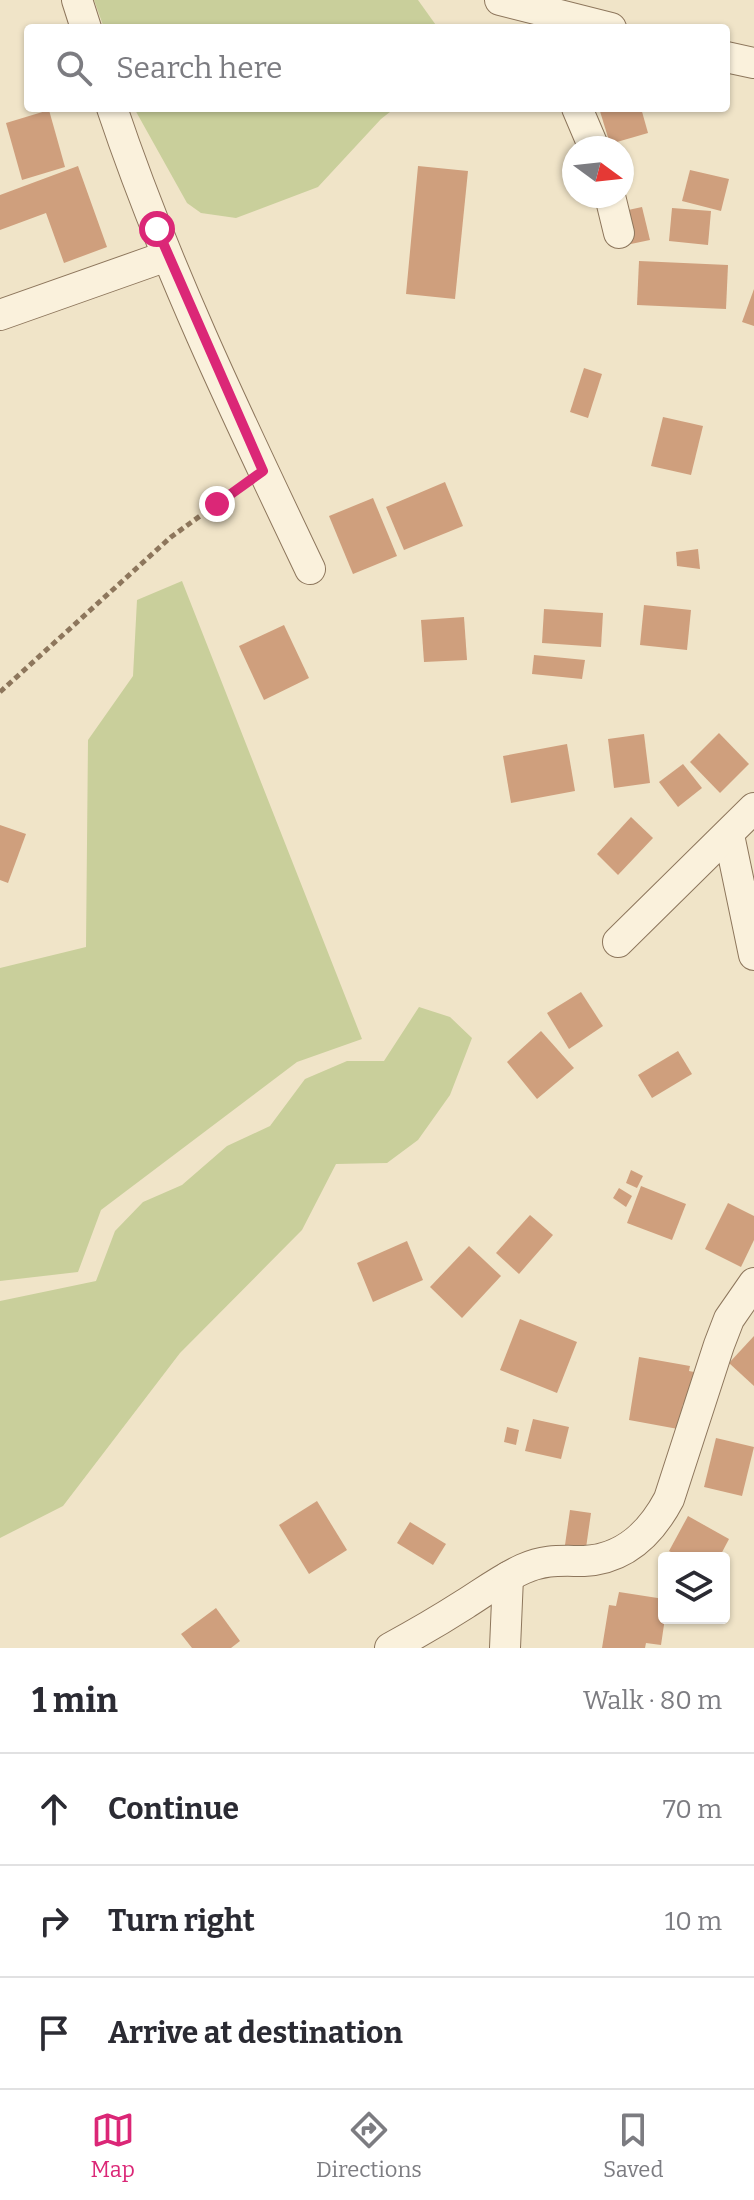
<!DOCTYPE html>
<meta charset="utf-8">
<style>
body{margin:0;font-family:Bitter,serif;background:#f2f2f3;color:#2b2b33}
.controls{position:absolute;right:24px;bottom:24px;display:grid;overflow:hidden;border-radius:8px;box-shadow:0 2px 6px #0004}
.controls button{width:72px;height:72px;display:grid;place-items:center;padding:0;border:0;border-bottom:2px solid #e1e1e2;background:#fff;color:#2b2b33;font:40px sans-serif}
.compass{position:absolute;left:562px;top:136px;width:72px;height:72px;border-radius:50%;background:#fff;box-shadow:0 2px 6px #0004;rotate:105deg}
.stop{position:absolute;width:24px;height:24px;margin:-18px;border:6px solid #db2777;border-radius:50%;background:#fff}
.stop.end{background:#db2777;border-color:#fff;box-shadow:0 2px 8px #0008}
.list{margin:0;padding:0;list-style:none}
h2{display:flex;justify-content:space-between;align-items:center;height:104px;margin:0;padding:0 32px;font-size:34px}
h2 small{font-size:26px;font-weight:400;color:#7c7c81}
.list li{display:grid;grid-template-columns:52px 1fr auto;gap:24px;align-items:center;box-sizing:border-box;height:112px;padding:0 32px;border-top:2px solid #e1e1e2}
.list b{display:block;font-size:30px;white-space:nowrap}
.list em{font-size:26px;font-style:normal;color:#7c7c81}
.icon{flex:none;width:44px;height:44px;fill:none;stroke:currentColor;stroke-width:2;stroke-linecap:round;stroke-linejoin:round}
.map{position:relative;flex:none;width:754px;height:1648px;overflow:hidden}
.search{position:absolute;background:#fff;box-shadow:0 2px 6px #0004;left:24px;right:24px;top:24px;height:88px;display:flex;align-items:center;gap:20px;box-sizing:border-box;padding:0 28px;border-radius:8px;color:#7c7c81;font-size:30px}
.sheet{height:440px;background:#fff}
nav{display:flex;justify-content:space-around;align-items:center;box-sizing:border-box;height:112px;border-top:2px solid #e1e1e2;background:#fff;font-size:22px;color:#7c7c81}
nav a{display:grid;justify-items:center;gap:4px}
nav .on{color:#db2777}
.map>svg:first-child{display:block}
</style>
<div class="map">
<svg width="754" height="1648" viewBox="0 0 754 1648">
<rect width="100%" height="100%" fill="#f0e4c8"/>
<g fill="#c9cf9b">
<path d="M94,0H418L438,28H104Z"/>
<path d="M134,108H395L381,119L318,187L236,218L201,213L187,203Z"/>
<path d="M182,581L362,1039L297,1062L101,1210L78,1272L0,1281V968L86,947L88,740L133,676L137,600Z"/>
<path d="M419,1007L450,1017L472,1038L450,1095L418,1140L387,1163L336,1164L302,1230L180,1353L63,1506L0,1538V1301L96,1281L115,1231L143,1202L182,1185L227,1146L270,1126L305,1079L347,1061H384Z"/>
</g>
<g fill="#cf9f7d">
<path d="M599,108H641L648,133L610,144Z"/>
<path d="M49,110L65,167L22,180L6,123Z"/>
<path d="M78,166L107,247L64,263L46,213L0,230V195Z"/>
<path d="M418,166L468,171L455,299L406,294Z"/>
<path d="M690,170L729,179L721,211L682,201Z"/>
<path d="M642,207L650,240L626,245L619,212Z"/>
<path d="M672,208L711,211L708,245L669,241Z"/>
<path d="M639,261L728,265L726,309L637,305Z"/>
<path d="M754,289V326L742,322Z"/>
<path d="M584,368L602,374L588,418L570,412Z"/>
<path d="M663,417L703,426L691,475L651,466Z"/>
<path d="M445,482L463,526L404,550L386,507Z"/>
<path d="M373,498L397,556L353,574L329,516Z"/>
<path d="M698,549L700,569L677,566L676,552Z"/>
<path d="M644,605L691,610L687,650L640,645Z"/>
<path d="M544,609L603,613L601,647L542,643Z"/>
<path d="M464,617L467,660L424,662L421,620Z"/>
<path d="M284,625L309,678L264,700L239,646Z"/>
<path d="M534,655L585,660L582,679L532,674Z"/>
<path d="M719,733L749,764L720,793L690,762Z"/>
<path d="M644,734L650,783L614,788L608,739Z"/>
<path d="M567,744L575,791L511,803L503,756Z"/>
<path d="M683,764L702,788L678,807L659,782Z"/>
<path d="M631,817L653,838L618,875L597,854Z"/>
<path d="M0,825L26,834L8,883L0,880Z"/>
<path d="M581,992L603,1026L569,1049L547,1013Z"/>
<path d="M541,1031L574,1068L537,1099L507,1062Z"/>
<path d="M678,1051L692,1074L652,1098L638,1075Z"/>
<path d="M631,1170L643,1176L637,1188L626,1183Z"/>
<path d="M641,1186L686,1204L672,1240L627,1223Z"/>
<path d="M619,1188L632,1196L626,1207L613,1198Z"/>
<path d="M728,1203L754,1216V1240L741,1267L705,1249Z"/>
<path d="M530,1215L553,1235L519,1274L496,1253Z"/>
<path d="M407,1241L423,1280L373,1302L357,1263Z"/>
<path d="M469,1246L501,1276L462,1318L430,1287Z"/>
<path d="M520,1319L577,1342L557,1393L500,1370Z"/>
<path d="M754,1336V1386L729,1363Z"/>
<path d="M639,1357L690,1366L689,1371L694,1372L688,1405L683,1404L678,1429L629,1420Z"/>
<path d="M533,1419L569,1427L561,1459L525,1451Z"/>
<path d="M507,1427L519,1430L516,1445L504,1442Z"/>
<path d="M716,1438L754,1447L742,1496L704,1487Z"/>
<path d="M317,1501L347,1550L309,1574L279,1525Z"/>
<path d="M570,1510L591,1513L586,1548L565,1545Z"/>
<path d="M688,1516L729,1539L719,1558H682L669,1551Z"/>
<path d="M410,1522L446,1544L433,1565L397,1543Z"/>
<path d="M619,1592L664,1599L665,1618L661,1645L646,1643L645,1648H602L609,1605L616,1606Z"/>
<path d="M216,1608L240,1641L231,1648H192L181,1634Z"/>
</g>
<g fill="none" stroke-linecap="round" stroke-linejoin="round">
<g stroke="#8d765c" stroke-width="32">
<g id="minor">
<path d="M77,0L86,28"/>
<path d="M500,0L611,28"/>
<path d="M726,57L754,63"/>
<path d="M112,108C165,266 238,418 310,569"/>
<path d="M577,108L594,148"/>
<path d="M610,196L619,233"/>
<path d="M0,315L167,256"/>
<path d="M729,835L754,955"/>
<path d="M618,942L754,808"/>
<path d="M390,1648C416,1634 440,1620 465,1604C484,1592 503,1578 523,1569C546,1559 560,1561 584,1561C625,1559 651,1533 669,1499L719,1345L729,1319L754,1283"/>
<path d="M505,1648L508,1577"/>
</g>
</g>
<path stroke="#8d765c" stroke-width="5" stroke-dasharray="6 4" stroke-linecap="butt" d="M0,692L171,537L243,485"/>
<use href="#minor" stroke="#faf1dc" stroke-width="30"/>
</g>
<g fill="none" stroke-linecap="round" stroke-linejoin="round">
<path stroke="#db2777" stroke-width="10" d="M157,229L263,471L217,504"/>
</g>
</svg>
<div class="controls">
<button><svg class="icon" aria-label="layers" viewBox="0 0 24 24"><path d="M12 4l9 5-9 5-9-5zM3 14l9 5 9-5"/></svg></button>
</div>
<svg class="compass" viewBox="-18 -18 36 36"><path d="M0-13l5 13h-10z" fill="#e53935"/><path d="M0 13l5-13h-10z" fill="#7c7c81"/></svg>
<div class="stop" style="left:157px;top:229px"></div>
<div class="stop end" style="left:217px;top:504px"></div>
<div class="search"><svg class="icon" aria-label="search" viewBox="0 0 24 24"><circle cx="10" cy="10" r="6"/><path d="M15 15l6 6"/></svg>Search here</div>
</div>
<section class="sheet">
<h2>1 min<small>Walk · 80 m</small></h2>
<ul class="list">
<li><svg class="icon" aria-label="ahead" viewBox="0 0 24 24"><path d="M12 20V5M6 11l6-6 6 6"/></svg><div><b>Continue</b></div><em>70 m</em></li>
<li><svg class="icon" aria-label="right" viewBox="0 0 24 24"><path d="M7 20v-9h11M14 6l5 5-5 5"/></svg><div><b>Turn right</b></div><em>10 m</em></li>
<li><svg class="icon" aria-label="arrive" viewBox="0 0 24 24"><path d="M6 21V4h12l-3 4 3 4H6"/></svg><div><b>Arrive at destination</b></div></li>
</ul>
</section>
<nav>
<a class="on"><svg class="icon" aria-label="map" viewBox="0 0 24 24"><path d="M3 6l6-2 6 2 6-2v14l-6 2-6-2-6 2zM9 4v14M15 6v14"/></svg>Map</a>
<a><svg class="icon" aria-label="directions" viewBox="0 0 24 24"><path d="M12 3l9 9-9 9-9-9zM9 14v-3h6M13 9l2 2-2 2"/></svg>Directions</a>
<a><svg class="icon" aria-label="saved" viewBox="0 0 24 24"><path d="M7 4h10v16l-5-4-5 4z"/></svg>Saved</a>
</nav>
